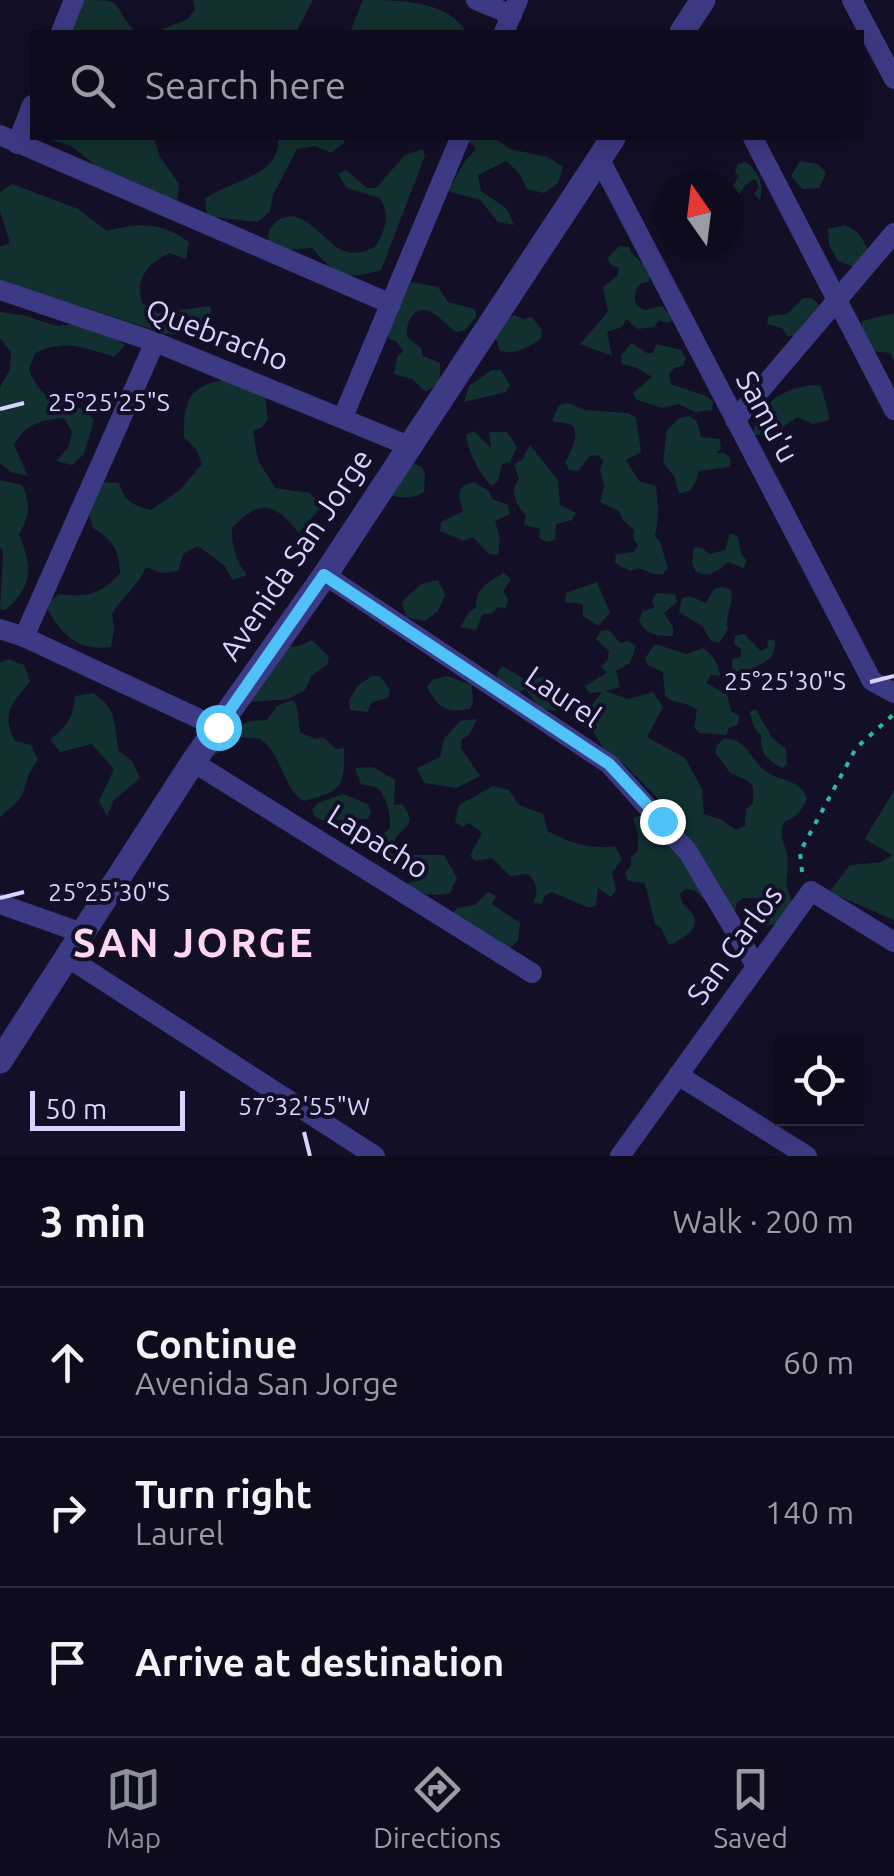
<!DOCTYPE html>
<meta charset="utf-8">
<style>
body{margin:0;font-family:Ubuntu,sans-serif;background:#171425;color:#f1f3f6}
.controls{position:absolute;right:30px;bottom:30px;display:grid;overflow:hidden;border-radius:0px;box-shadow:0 5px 25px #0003}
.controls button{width:90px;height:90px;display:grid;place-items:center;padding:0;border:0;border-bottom:2px solid #2e2b3b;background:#0e0b1c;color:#f1f3f6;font:50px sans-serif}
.compass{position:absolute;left:654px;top:170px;width:90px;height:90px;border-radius:50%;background:#0e0b1c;box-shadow:0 5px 25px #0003;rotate:346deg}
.scale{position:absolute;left:30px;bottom:25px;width:155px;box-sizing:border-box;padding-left:10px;border:5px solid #d9d4ff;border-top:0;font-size:28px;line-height:35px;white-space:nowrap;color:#d9d4ff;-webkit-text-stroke:8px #130f26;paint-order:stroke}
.stop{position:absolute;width:30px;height:30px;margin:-22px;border:8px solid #4fc3f7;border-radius:50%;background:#fff}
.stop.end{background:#4fc3f7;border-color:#fff;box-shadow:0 2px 10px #0008}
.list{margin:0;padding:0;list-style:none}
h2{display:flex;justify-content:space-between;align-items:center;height:130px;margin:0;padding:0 40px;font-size:42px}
h2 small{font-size:32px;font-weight:400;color:#9b9ba3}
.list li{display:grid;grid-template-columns:65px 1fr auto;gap:30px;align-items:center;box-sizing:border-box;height:150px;padding:0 40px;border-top:2px solid #2e2b3b}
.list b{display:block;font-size:38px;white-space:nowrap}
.list p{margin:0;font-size:32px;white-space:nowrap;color:#9b9ba3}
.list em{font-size:32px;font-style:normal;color:#9b9ba3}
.icon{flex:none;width:55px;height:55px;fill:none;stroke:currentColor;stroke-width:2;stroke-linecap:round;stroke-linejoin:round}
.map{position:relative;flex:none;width:894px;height:1156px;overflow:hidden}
.search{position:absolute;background:#0e0b1c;box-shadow:0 5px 25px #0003;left:30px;right:30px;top:30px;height:110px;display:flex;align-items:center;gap:25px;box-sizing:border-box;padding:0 35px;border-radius:0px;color:#9b9ba3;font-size:38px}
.sheet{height:580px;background:#0e0b1c}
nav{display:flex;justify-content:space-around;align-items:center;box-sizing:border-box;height:140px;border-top:2px solid #2e2b3b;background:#0e0b1c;font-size:28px;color:#9b9ba3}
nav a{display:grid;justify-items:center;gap:5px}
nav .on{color:#8c9099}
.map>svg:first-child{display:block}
</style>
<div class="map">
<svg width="894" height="1156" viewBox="0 0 894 1156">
<rect width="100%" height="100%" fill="#130f26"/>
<g fill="#12302f">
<path d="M81,0C131,0 107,2 136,32H69Z"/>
<path d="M193,0H313L296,32H156L188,19L195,9Z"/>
<path d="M363,0C399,0 447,0 466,32H350Z"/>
<path d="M45,138H154L159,155L179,184L177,201L99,168L71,146Z"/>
<path d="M278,138H345L344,143L331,153L315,146L297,149L273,195L270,212L257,222L207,216L205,199C230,180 281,177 278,138Z"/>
<path d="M465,138H494L510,149L548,157L563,167L558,183L544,193L527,189L519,173L506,161L478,175L481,191L507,209L514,225L498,222L480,200L448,191L464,162L476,149Z"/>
<path d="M423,149L425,156L381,270C345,281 336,275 312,248L285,250L269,245C267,235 268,230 275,223C301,200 323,243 344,251C355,255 365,252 375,247C385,230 391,216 380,198L347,188L338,174L346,170L367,188H376L405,155Z"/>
<path d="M800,161L818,164L826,173L819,188L802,189L791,176Z"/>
<path d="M746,162C759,171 764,185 760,200L754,194L759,187L755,179C744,184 737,194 737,206H729V192L739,176L735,172L738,164Z"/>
<path d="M12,184L78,209L107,231C141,223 158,221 189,242L186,259L170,253C148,263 135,278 142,303L158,313L210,306L212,322L201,335L166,334L0,280V247L10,243L0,211V192Z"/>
<path d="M845,225C862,232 867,245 870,262L854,267L838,261L829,245L828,229Z"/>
<path d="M620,246L629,247C634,260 645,262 651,274L648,282L640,284C634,293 633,297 637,306L645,310L662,306L674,319L667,323L659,320L654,327L638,329L626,319L622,327L607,332L612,356L580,344L608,312L603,287L617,276L619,268L611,265L607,258Z"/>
<path d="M411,282L438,287L448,302L475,309L476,317L465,330L457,332C445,326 429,300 414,314C408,320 406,329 407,337L421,348L423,356L440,363C441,376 439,387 425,391L412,379L394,374L397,357L403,351L396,341L389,339L387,331Z"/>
<path d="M803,298H812L819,305L796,336H787L782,328L767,324L769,316L787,314Z"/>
<path d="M0,312L23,315L56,326L75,324L110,334L125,345L114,357C84,347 64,339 35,353L29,369C43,411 68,391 94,420L84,454L72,465L56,461L68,448L72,432L64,418C42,419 24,425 14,445L28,476L11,472L0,463V388L10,369L11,352L0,338Z"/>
<path d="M894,313V361L890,353L872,351L861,338L862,321Z"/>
<path d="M515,315L523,319L532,317L542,330L541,339C529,346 516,356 500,351L495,336L507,319Z"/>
<path d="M631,343L647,353H653L656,344L681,350L686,358L683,366L674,368L669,375L671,384L706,396L713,402L712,410L695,412L679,404L662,408L637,400L633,393L652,377L637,368L622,364L621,356Z"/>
<path d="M492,370H501L510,385L506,392L464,402L469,386Z"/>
<path d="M230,379L264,393L268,419L262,427L253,431L258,460L275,488L310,493L321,507L299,533C275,503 260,498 232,528C232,547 235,559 247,575L232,580L225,566L198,546L183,554L178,571L161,573L146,567C139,585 123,596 112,614L114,630L111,647C76,652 61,633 45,605L59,594C86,598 102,594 120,573C119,550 113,540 93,528L88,511L101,482L119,483C124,501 134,506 151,510L180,490L202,464L196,449L184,437C183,398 191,384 230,379Z"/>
<path d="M812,385L821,386L830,420L813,424L798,417L770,435H753C757,404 782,389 812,385Z"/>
<path d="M568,403L585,410L628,413L636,418L641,452L626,460L639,481L656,486C658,503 659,518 655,536L660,542L668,568L663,574H654L639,568L630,571L615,563L616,554L634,552L638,545L633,539L634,530L622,519L619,511L600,502L604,486L600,470L603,461L598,455L590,456L578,471L569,470L565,462C570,454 583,429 569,424C563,422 557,423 552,421L559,405Z"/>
<path d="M689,416L697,421L701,437L720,439L721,448L716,453H724L730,458V467L699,471C695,483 694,493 679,493L674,476L663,463L667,430L679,418Z"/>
<path d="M474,431L491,448L489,432H507L517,447L510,462L502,464L498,481L491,486C479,472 468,453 466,435Z"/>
<path d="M530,445L558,480L560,505L576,513L572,520L556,524L555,540L547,542L539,538L540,529L524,525L526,516C516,504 509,492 519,479L514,464L522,460Z"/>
<path d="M414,464L422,467L425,475L424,492C411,501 397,497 383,494L404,465Z"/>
<path d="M0,480L22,485C31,505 30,516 19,534C32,567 34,586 5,610L0,609L3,552L0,547Z"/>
<path d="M474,482L489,491L492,499L508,505L510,514L495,521L500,538L498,555L489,554L473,537L464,541L440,531L441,522L463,511C459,497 454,487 474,482Z"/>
<path d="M730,533L738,537L741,554L747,560L744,568L728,562C717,571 710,579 695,571L692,563L694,547L703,548L709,554L725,550Z"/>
<path d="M504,573L511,579L503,592L508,599L506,608L498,607L491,614H483L476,630L460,627L469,612L476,608C475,589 489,581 504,573Z"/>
<path d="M438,580L445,595L438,611L425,621L406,617L402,602L421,584Z"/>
<path d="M597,582L610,613L598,626L583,616V604L565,602L566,593Z"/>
<path d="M722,587L730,589C736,602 724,615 728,629L719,643L711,641L702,626L679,612L682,598L690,596L706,603L714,589Z"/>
<path d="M657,593L675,594L677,602L664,613L673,627V636C658,636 645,635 639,620L643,611L654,608L652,600Z"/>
<path d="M609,630L620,643L628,641L636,646L630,663L616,671L620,687L605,691L628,699L653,692L663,707L647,737L685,758L702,789L704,814L722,820L736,830L745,826L746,809L753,804V787L748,781L730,773L715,752L718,744L725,738C750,741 750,761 768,773C783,782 799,779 807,798C802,811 797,817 784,822C777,839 788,846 788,862C788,885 782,878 793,903L781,923L765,926L749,920L746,911L762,904L766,898H743L737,903L735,911L719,913L694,890L686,889L680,894C682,907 687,905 693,915C702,929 679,941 669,945L662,929L655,924L645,883L628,881L625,872L631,866V857L638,851V834L633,818L657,809L660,801L624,764L608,758C602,740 586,728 586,712L602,692L589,693L585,686L607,673L601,667L608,659L609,651L596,639L601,631Z"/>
<path d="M744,634L761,651L768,647L767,639L775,641C775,662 765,660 751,670L749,683L741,687L733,685L732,659L741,657V649L734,644L735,636Z"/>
<path d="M312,640L329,657L327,665L312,675L305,690L288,699L253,702L250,694L259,682L264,683L263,675L288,646L296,647Z"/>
<path d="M655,644L687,654L703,648C713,655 719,664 720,676L711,675L706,683L727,694L731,711L739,716L738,725L729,728L726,735L700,733L694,727L697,710C687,701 675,705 665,696L663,672L648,665L645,658Z"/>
<path d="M8,659L24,665L30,681C13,703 0,713 15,741L31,745L38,760C27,774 29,778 23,792C19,803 8,809 0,817V663Z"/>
<path d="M502,666L528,681L546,676L554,679L562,695L556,711L540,709L526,689L511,696L497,680V672Z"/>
<path d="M372,676H380L390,690L388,697L371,703L368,712L350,710L349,701L357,686Z"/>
<path d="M447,676L472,685L473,702L470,709C446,713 438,708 427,687L432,680Z"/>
<path d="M93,693C119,710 113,724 119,751L133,762L140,778L114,800L107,816L99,801L114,769L92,744L60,752L50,739C68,727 73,716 75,696Z"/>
<path d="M293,700L297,707L300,732L316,739L323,737L336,749L344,748C345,787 342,791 304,801C283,790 283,754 260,739L239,737L234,745L212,756L227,732L250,721L267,720L277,706Z"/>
<path d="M756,709L772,738L786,749L787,765L782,768C765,758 761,754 761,735L755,729L749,712Z"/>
<path d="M477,719L469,735L462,739L461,748L480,776L457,788L424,783L417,768L440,757L444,739L460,721Z"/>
<path d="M373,767L395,780L394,805L402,804C418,825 405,824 396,838C393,843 393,849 390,853L406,858L408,855H444L457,878L450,893C432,896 421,896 406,884L423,878L426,869L419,866L394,867L387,862L389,853H372L371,845L390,828C391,817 387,795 377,788C372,785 366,786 361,784L355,768Z"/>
<path d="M493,786L509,790L519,805L543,814L548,831C568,843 592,850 615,846L622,859L612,873L616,890L611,897L598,888L596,905L589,908L552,892L544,896L542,904L533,903C539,892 537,882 528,874L510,876L492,858L476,861L470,856L482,833L469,823L462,827L455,822L459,805Z"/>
<path d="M894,790V920L829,892L850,865L882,862L892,855L865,839Z"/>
<path d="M343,794L368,804L371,812L368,819L324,821L315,817L312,809L318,803Z"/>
<path d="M488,892L496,896L492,904L520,923L518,941L511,947H503L496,938L479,933L475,926L466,924L452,915L457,908L475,905Z"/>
</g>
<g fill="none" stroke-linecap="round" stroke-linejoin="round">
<path stroke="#2fb8b0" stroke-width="4" stroke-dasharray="5 8" stroke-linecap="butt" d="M802,872L800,852L856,748L894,714"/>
<g stroke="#3d3a85" stroke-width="20">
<path d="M476,0L512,15"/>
<path d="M852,0L894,79"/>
<path d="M61,32L74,0"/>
<path d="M504,32L518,0"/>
<path d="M0,135L391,304"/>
<path d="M753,138L894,410"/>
<path d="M17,144L32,105"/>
<path d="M599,158L872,681L894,693"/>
<path d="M0,290L155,342L409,446"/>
<path d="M343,417L460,138"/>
<path d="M735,420L894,233"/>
<path d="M325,575L609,764L688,852L756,966"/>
<path d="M0,629L24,637L217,727"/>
<path d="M24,637L155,342"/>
<path d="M193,762L532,973"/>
<path d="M0,904L82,933"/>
<path d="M67,957L375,1156"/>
<path d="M678,1075L807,1156"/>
<path d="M620,1156L811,891L894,942"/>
</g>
<g stroke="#3d3a85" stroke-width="25">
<path d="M682,32L703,0"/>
<path d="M0,1061L193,762L325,575L613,138"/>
</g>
</g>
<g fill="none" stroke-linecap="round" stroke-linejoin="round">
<path stroke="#4fc3f7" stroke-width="12" d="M218,727L324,575L609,764L662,821"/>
</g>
<path fill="none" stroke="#d9d4ff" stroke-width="4" d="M0,409L24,403M870,682L894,676M0,898L24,892M304,1132L310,1156"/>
<g text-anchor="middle" stroke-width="8" stroke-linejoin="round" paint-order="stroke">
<g font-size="30" fill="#d9d4ff" stroke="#130f26">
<text transform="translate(217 335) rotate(21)" y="10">Quebracho</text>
<text transform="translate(767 417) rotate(62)" y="10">Samu'u</text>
<text transform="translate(296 555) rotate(-56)" y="10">Avenida San Jorge</text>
<text transform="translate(563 697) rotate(34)" y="10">Laurel</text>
<text transform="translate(378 842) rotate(32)" y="10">Lapacho</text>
<text transform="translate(735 945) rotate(-54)" y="10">San Carlos</text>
</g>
<g font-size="40" font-weight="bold" letter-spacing="2.5" fill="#ffd6f0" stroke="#130f26">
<text x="194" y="957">SAN JORGE</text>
</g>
</g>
<g font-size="25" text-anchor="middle" fill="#d9d4ff" stroke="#130f26" stroke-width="8" stroke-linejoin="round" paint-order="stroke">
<text x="109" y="411">25°25'25"S</text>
<text x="785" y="690">25°25'30"S</text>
<text x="109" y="901">25°25'30"S</text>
<text x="304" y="1115">57°32'55"W</text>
</g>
</svg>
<div class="controls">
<button><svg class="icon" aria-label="locate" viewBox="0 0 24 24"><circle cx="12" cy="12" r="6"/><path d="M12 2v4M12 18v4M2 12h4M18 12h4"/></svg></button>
</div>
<svg class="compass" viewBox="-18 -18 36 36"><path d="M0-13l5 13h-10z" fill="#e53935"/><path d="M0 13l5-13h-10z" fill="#9b9ba3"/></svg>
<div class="scale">50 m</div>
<div class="stop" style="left:218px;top:727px"></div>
<div class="stop end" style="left:662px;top:821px"></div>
<div class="search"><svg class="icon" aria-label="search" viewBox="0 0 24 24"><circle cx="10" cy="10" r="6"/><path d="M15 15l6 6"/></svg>Search here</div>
</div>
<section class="sheet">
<h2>3 min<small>Walk · 200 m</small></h2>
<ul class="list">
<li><svg class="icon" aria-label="ahead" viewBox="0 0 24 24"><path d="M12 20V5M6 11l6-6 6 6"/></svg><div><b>Continue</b><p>Avenida San Jorge</p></div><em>60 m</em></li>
<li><svg class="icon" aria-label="right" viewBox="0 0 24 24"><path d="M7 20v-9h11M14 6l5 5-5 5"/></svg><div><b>Turn right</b><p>Laurel</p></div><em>140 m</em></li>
<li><svg class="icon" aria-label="arrive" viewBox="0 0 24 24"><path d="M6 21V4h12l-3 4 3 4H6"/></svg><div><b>Arrive at destination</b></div></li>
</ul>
</section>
<nav>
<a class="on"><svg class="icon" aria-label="map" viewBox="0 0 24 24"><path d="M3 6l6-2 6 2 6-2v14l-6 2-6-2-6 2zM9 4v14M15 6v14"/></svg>Map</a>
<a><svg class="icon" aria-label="directions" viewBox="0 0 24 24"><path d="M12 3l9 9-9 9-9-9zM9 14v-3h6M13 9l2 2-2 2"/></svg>Directions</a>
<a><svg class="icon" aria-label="saved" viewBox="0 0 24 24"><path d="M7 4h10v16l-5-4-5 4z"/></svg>Saved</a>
</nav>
